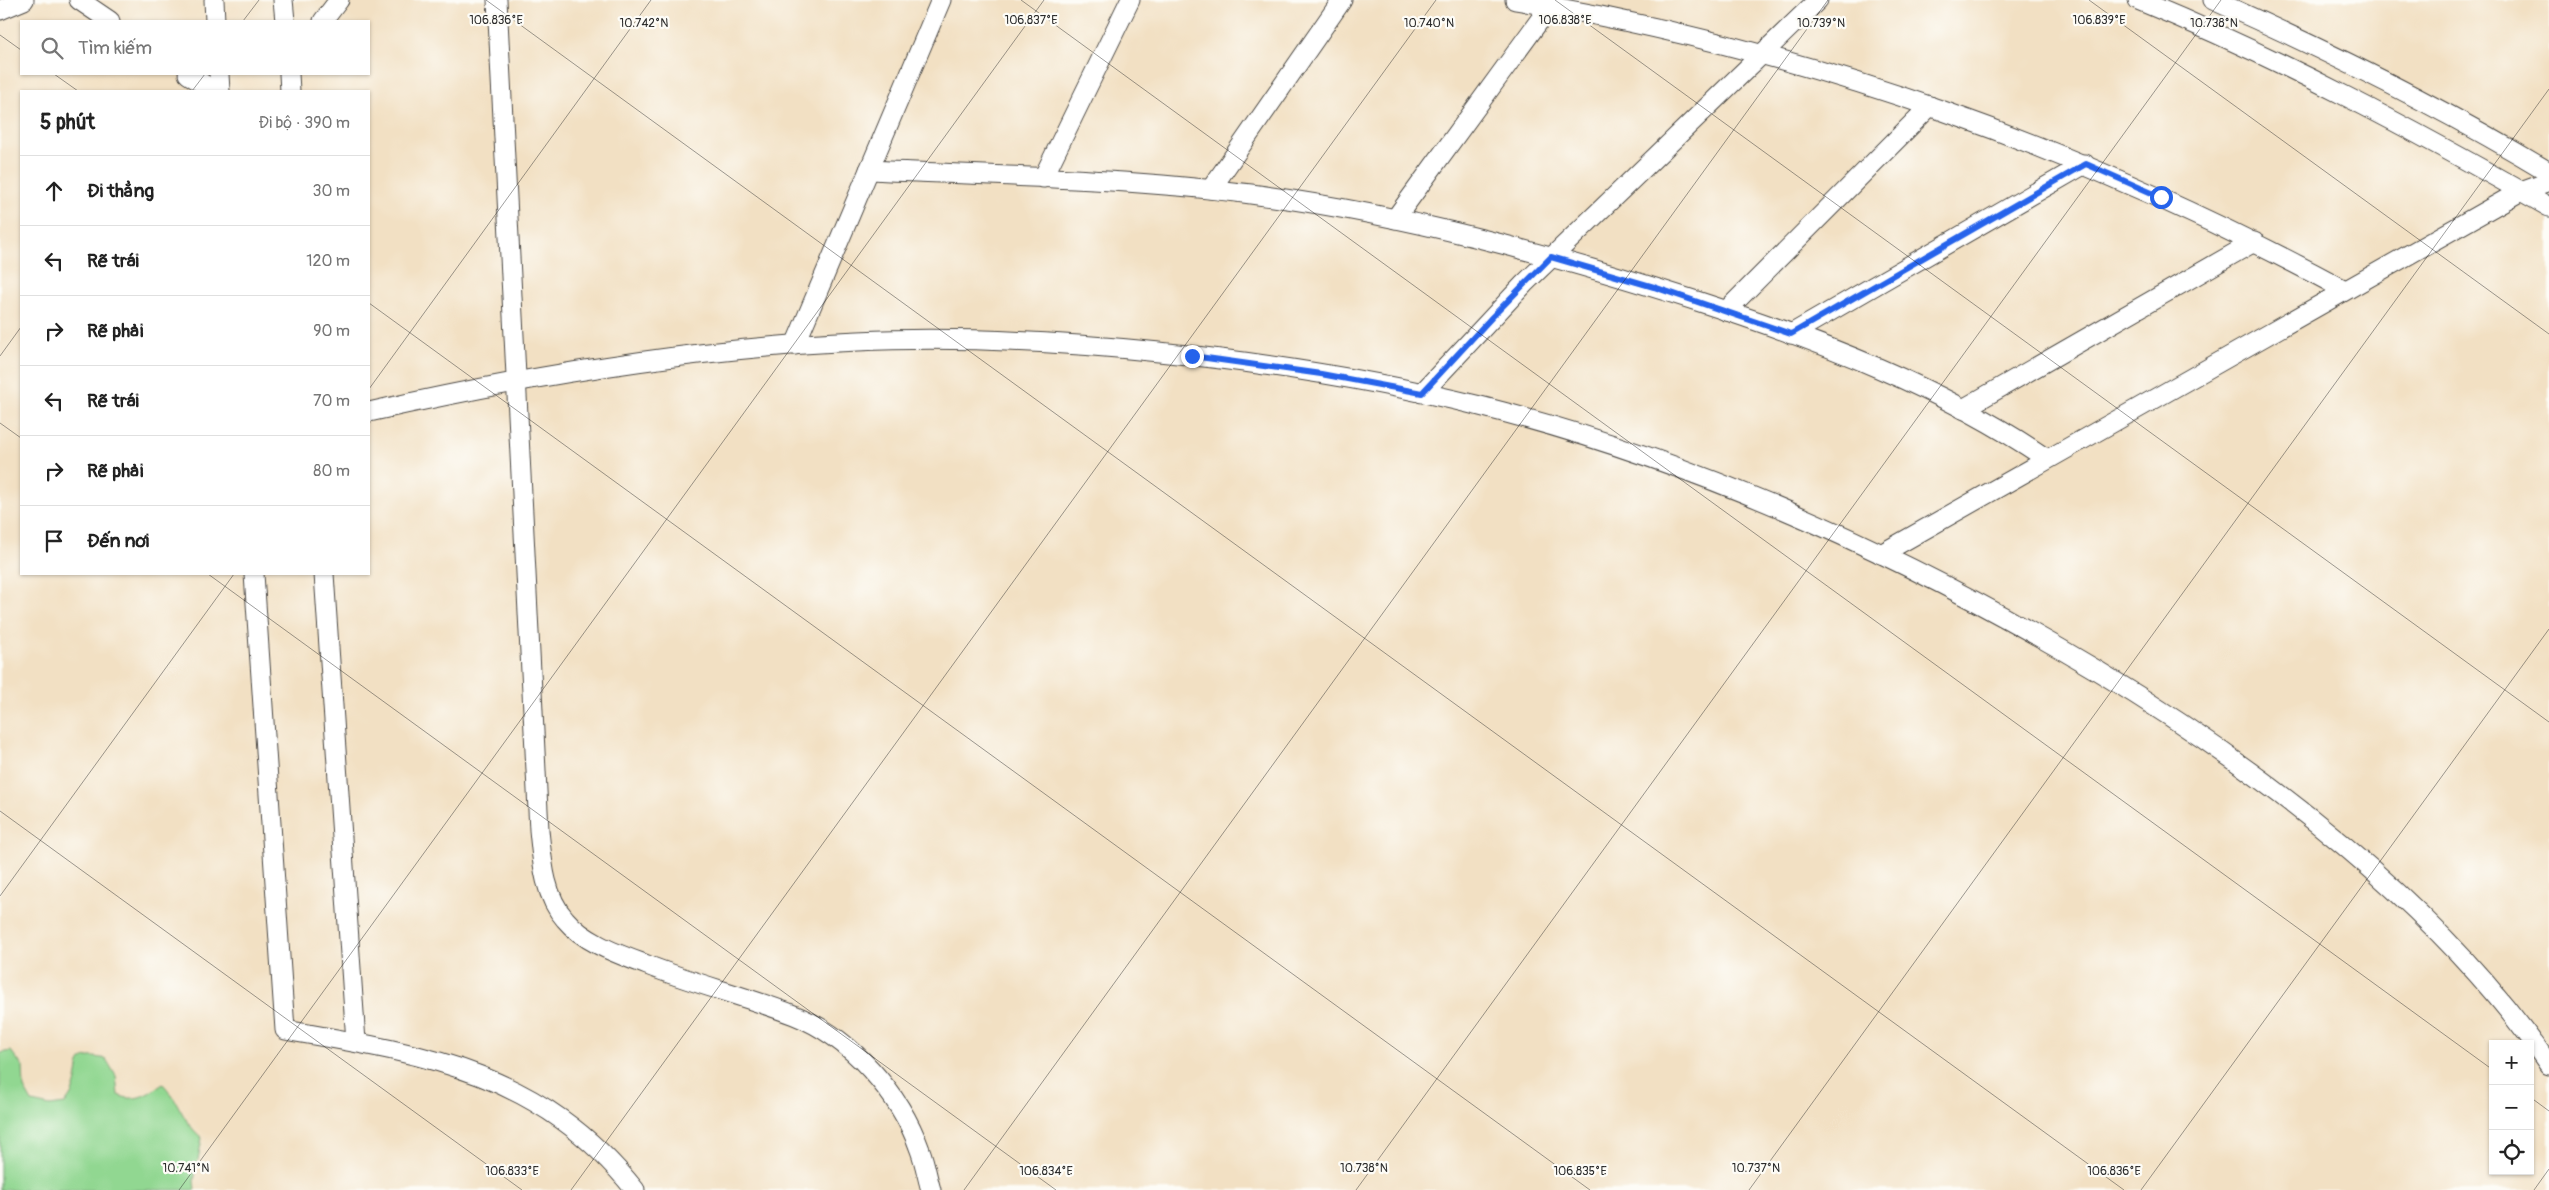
<!DOCTYPE html>
<html lang="vi">
<meta charset="utf-8">
<style>
body{margin:0;font-family:Pangolin,sans-serif;background:#f2f2f2;color:#222}
.controls{position:absolute;right:15px;bottom:15px;display:grid;overflow:hidden;border-radius:0px;box-shadow:0 1px 4px #0004}
.controls button{width:45px;height:45px;display:grid;place-items:center;padding:0;border:0;border-bottom:1px solid #e0e0e0;background:#fff;color:#222;font:25px sans-serif}
.stop{position:absolute;width:15px;height:15px;margin:-11px;border:4px solid #2563eb;border-radius:50%;background:#fff}
.stop.end{background:#2563eb;border-color:#fff;box-shadow:0 1px 5px #0008}
.list{margin:0;padding:0;list-style:none}
h2{display:flex;justify-content:space-between;align-items:center;height:65px;margin:0;padding:0 20px;font-size:21px}
h2 small{font-size:16px;font-weight:400;color:#767676}
.list li{display:grid;grid-template-columns:32px 1fr auto;gap:15px;align-items:center;box-sizing:border-box;height:70px;padding:0 20px;border-top:1px solid #e0e0e0}
.list b{display:block;font-size:19px;white-space:nowrap}
.list em{font-size:16px;font-style:normal;color:#767676}
.icon{flex:none;width:28px;height:28px;fill:none;stroke:currentColor;stroke-width:2;stroke-linecap:round;stroke-linejoin:round}
.map{position:relative;flex:none;width:2549px;height:1190px;overflow:hidden}
.search{position:absolute;background:#fff;box-shadow:0 1px 4px #0004;left:20px;top:20px;width:350px;height:55px;display:flex;align-items:center;gap:12px;box-sizing:border-box;padding:0 18px;border-radius:0px;color:#767676;font-size:19px}
.panel{position:absolute;background:#fff;box-shadow:0 1px 4px #0004;left:20px;top:90px;width:350px;height:485px;border-radius:0px}
.map>svg:first-child{display:block}
</style>
<div class="map">
<svg width="2549" height="1190" viewBox="0 0 2549 1190">
<rect width="100%" height="100%" fill="#fdfcf7"/>
<filter id="ink" filterUnits="userSpaceOnUse"><feTurbulence type="fractalNoise" baseFrequency=".02" numOctaves="2"/><feDisplacementMap in="SourceGraphic" scale="10" xChannelSelector="R" yChannelSelector="G"/><feConvolveMatrix kernelMatrix="1 2 1 2 8 2 1 2 1" color-interpolation-filters="sRGB"/></filter>
<filter id="wash" filterUnits="userSpaceOnUse"><feTurbulence type="fractalNoise" baseFrequency=".0096" numOctaves="4" result="noise"/><feDisplacementMap in="SourceGraphic" scale="20" xChannelSelector="R" yChannelSelector="G"/><feGaussianBlur stdDeviation="1.12" result="paint"/><feColorMatrix in="noise" values="0 0 0 0 0 0 0 0 0 0 0 0 0 0 0 0 0 1.4 0 .05"/><feComposite in="paint" operator="in"/></filter>
<g filter="url(#wash)">
<rect width="100%" height="100%" fill="#f2e0c3"/>
<path fill="#91d791" stroke="#5e815e" d="M11,1051L23,1067L24,1088L32,1102L50,1106L65,1104C67,1100 72,1095 73,1090C82,1067 70,1051 106,1059L116,1076L118,1095C136,1103 148,1094 163,1084C180,1102 181,1120 202,1138L194,1181L195,1190H0V1053Z"/>
</g>
<g filter="url(#ink)">
<g fill="none" stroke-linecap="round" stroke-linejoin="round">
<g stroke="#494642" stroke-width="21">
<g id="minor">
<path d="M79,0L110,21"/>
<path d="M214,0L215,21"/>
<path d="M283,0L285,21"/>
<path d="M497,0L539,830C542,859 544,896 565,919C585,943 618,954 647,965C695,984 745,996 794,1015C850,1037 900,1093 920,1150C925,1163 927,1177 931,1190"/>
<path d="M1515,0C1810,50 2082,148 2345,290"/>
<path d="M2138,0C2280,58 2416,131 2549,207"/>
<path d="M2213,0C2328,51 2441,107 2549,172"/>
<path d="M0,10L24,0"/>
<path d="M323,21L339,0"/>
<path d="M188,74L214,91"/>
<path d="M219,74L220,91"/>
<path d="M289,74L290,91"/>
<path d="M869,170C996,176 1124,178 1251,194C1404,214 1553,255 1700,302C1820,341 1943,388 2047,459"/>
<path d="M1043,178L1130,0"/>
<path d="M1211,189L1342,0"/>
<path d="M1395,219L1550,6"/>
<path d="M1726,311L1930,106"/>
<path d="M1791,334L2085,164"/>
<path d="M795,345L941,0"/>
<path d="M1422,393L1524,284L1818,0"/>
<path d="M1963,409L2254,242"/>
<path d="M369,412C528,376 694,348 858,341C958,336 1059,342 1159,352C1266,363 1375,380 1480,406C1698,461 1906,556 2098,671C2262,770 2441,907 2549,1065"/>
<path d="M1881,554L2521,191L2549,181"/>
<path d="M254,574L285,1030C426,1054 541,1072 635,1190"/>
<path d="M324,574L356,1042"/>
</g>
</g>
<use href="#minor" stroke="#fff" stroke-width="19"/>
</g>
</g>
<g fill="none" stroke-linecap="round" stroke-linejoin="round" filter="url(#ink)">
<path stroke="#2563eb" stroke-width="6" d="M1192,356L1321,374L1422,393L1492,317L1551,257L1654,287L1791,334L2086,164L2161,197"/>
</g>
<path fill="none" stroke="#2b2b2b" stroke-width="1" stroke-opacity="0.45" d="M486,0L2124,1190M1021,0L2493,1070M1555,0L2549,722M2089,0L2549,334M243,21L259,0M0,35L21,50M54,74L78,91M192,91L205,74M369,303L1590,1190M0,356L21,327M369,389L651,0M0,423L21,438M208,574L1056,1190M0,811L522,1190M0,896L234,574M2530,1097L2549,1111M179,1190L1044,0M571,1190L1436,0M964,1190L1828,0M1356,1190L2221,0M1749,1190L2549,89M2141,1190L2549,629M2534,1190L2549,1169"/>
<g font-size="12" text-anchor="middle" fill="#2b2b2b" stroke="#fdfcf7" stroke-width="4.5" stroke-linejoin="round" paint-order="stroke">
<text x="496" y="24">106.836°E</text>
<text x="1031" y="24">106.837°E</text>
<text x="1565" y="24">106.838°E</text>
<text x="2099" y="24">106.839°E</text>
<text x="644" y="27">10.742°N</text>
<text x="1429" y="27">10.740°N</text>
<text x="1821" y="27">10.739°N</text>
<text x="2214" y="27">10.738°N</text>
<text x="186" y="1172">10.741°N</text>
<text x="1364" y="1172">10.738°N</text>
<text x="1756" y="1172">10.737°N</text>
<text x="512" y="1175">106.833°E</text>
<text x="1046" y="1175">106.834°E</text>
<text x="1580" y="1175">106.835°E</text>
<text x="2114" y="1175">106.836°E</text>
</g>
</svg>
<div class="controls">
<button>+</button>
<button>−</button>
<button><svg class="icon" aria-label="locate" viewBox="0 0 24 24"><circle cx="12" cy="12" r="6"/><path d="M12 2v4M12 18v4M2 12h4M18 12h4"/></svg></button>
</div>
<div class="stop" style="left:2161px;top:197px"></div>
<div class="stop end" style="left:1192px;top:356px"></div>
<div class="search"><svg class="icon" aria-label="search" viewBox="0 0 24 24"><circle cx="10" cy="10" r="6"/><path d="M15 15l6 6"/></svg>Tìm kiếm</div>
<section class="panel">
<h2>5 phút<small>Đi bộ · 390 m</small></h2>
<ul class="list">
<li><svg class="icon" aria-label="ahead" viewBox="0 0 24 24"><path d="M12 20V5M6 11l6-6 6 6"/></svg><div><b>Đi thẳng</b></div><em>30 m</em></li>
<li><svg class="icon" aria-label="left" viewBox="0 0 24 24"><path d="M17 20v-9H6M10 6l-5 5 5 5"/></svg><div><b>Rẽ trái</b></div><em>120 m</em></li>
<li><svg class="icon" aria-label="right" viewBox="0 0 24 24"><path d="M7 20v-9h11M14 6l5 5-5 5"/></svg><div><b>Rẽ phải</b></div><em>90 m</em></li>
<li><svg class="icon" aria-label="left" viewBox="0 0 24 24"><path d="M17 20v-9H6M10 6l-5 5 5 5"/></svg><div><b>Rẽ trái</b></div><em>70 m</em></li>
<li><svg class="icon" aria-label="right" viewBox="0 0 24 24"><path d="M7 20v-9h11M14 6l5 5-5 5"/></svg><div><b>Rẽ phải</b></div><em>80 m</em></li>
<li><svg class="icon" aria-label="arrive" viewBox="0 0 24 24"><path d="M6 21V4h12l-3 4 3 4H6"/></svg><div><b>Đến nơi</b></div></li>
</ul>
</section>
</div>
